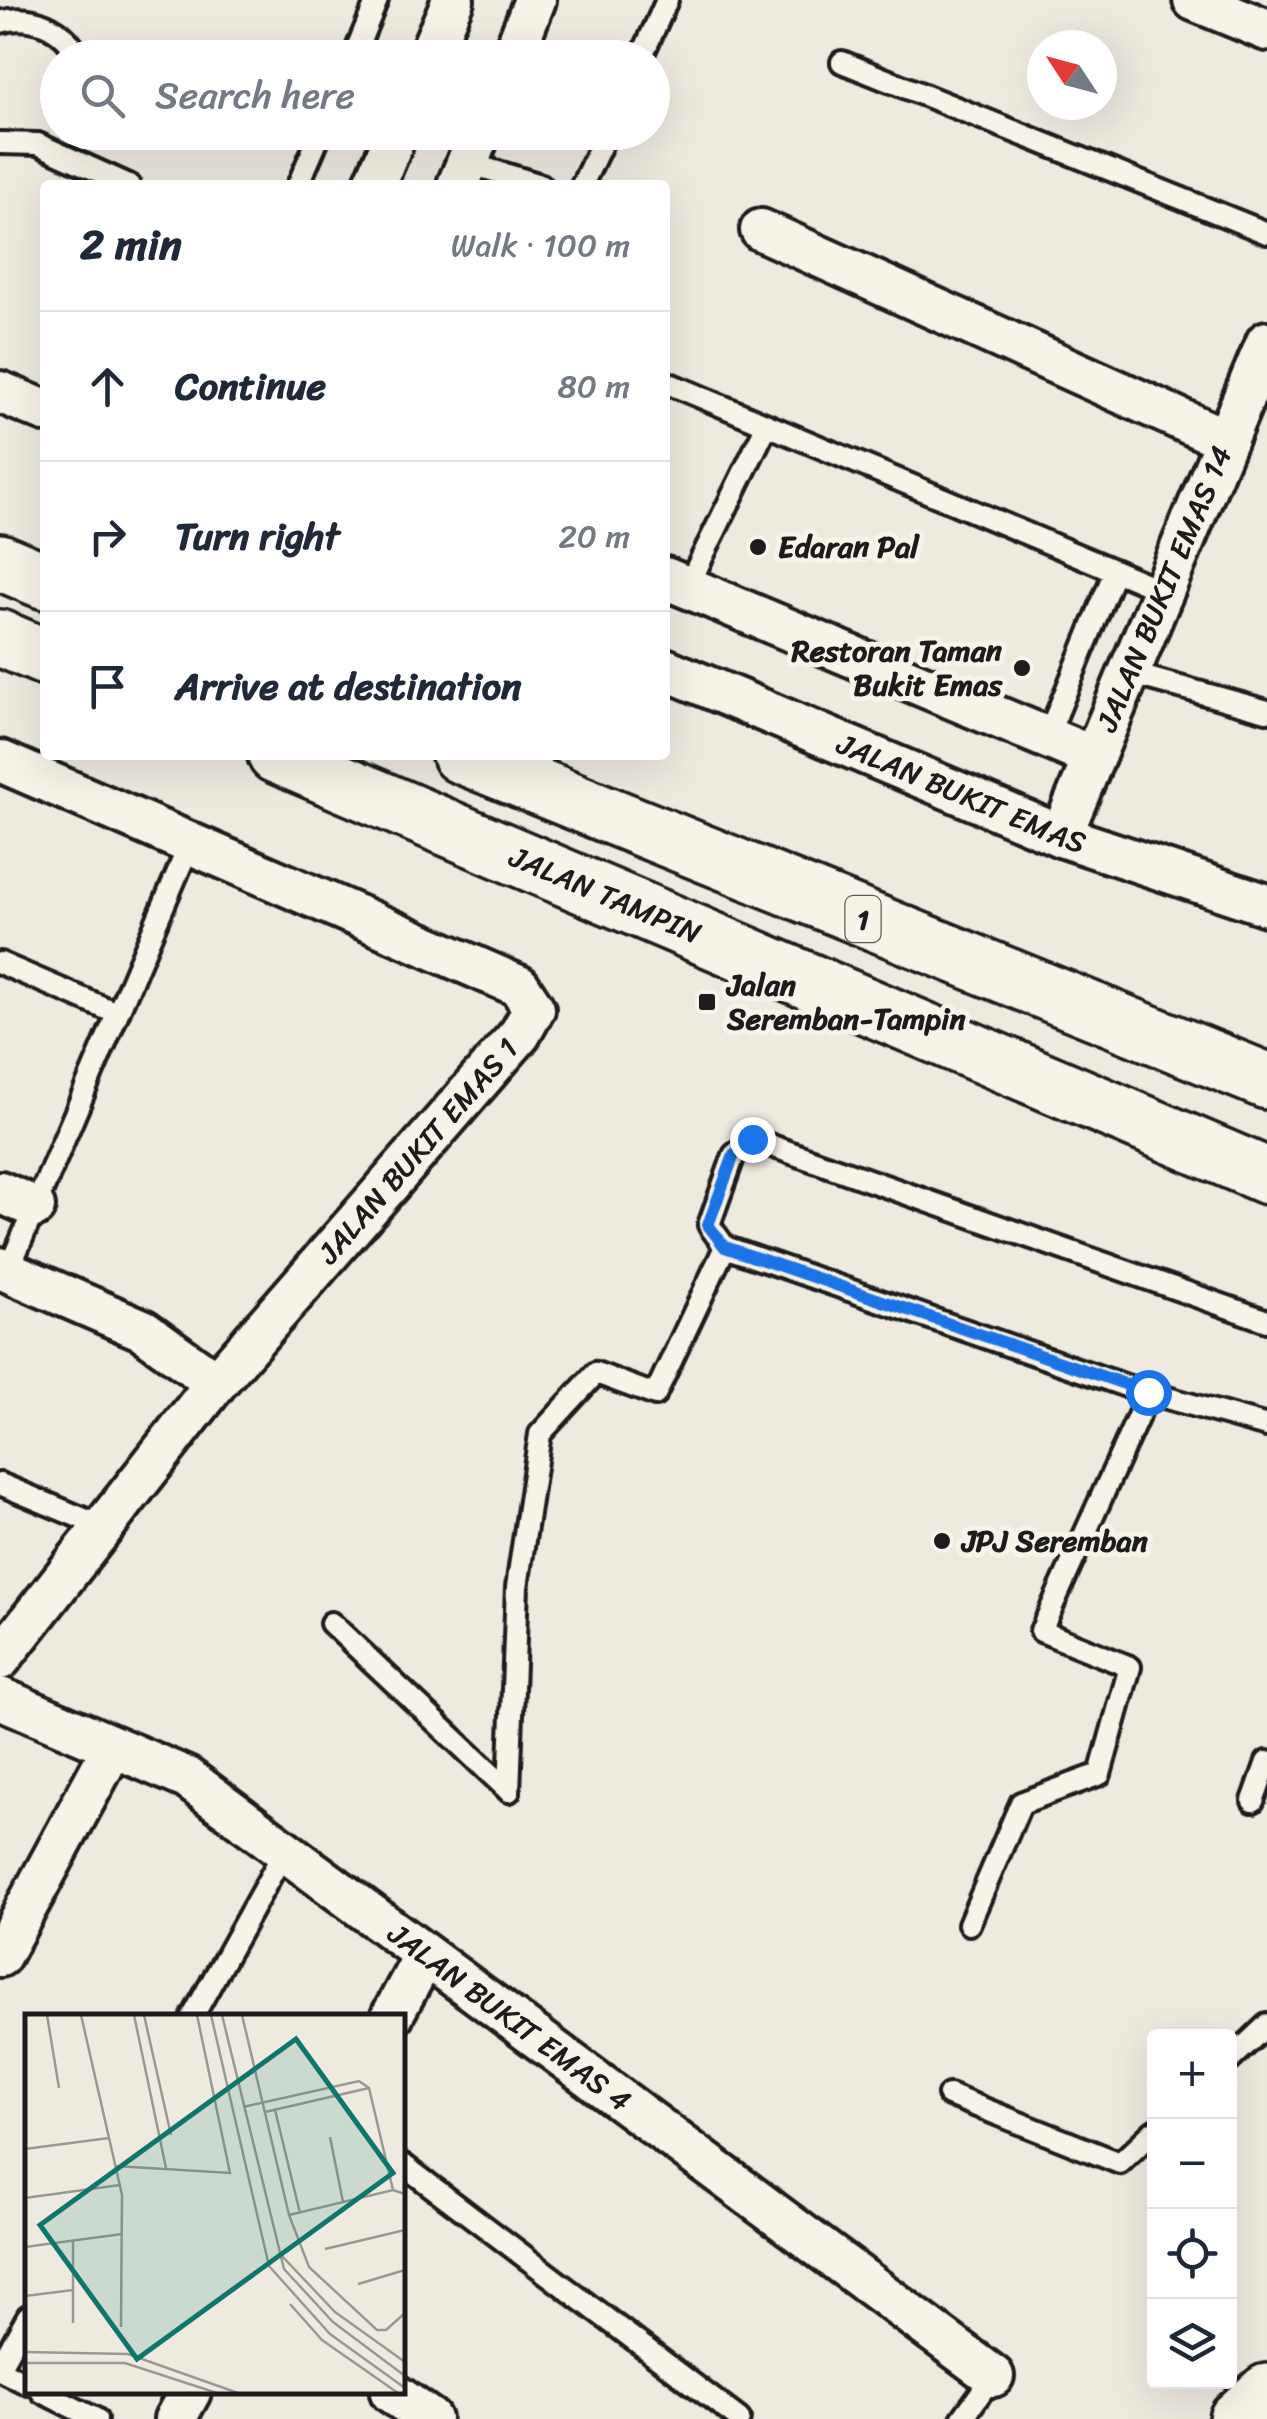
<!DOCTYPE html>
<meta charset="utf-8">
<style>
body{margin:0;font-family:Sriracha,sans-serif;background:#f2f2f3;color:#1f2937}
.controls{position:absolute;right:30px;bottom:30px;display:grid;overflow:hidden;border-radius:10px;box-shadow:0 10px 40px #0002}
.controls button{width:90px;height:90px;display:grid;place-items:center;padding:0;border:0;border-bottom:2px solid #e0e1e3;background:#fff;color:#1f2937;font:50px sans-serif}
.compass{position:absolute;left:1027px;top:30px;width:90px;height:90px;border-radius:50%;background:#fff;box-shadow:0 10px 40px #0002;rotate:306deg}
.stop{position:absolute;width:30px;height:30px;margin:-22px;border:8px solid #1a73e8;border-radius:50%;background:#fff}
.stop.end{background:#1a73e8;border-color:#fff;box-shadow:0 2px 10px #0008}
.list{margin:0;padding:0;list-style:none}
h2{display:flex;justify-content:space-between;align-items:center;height:130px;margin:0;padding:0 40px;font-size:42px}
h2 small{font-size:32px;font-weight:400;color:#747a83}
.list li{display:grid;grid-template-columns:65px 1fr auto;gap:30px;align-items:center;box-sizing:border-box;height:150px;padding:0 40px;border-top:2px solid #e0e1e3}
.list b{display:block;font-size:38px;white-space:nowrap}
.list em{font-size:32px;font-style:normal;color:#747a83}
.icon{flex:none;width:55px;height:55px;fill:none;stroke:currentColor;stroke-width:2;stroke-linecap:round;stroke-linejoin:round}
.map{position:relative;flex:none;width:1267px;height:2419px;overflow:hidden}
.search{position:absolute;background:#fff;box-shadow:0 10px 40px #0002;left:40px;top:40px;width:630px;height:110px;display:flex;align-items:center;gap:25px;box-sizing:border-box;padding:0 35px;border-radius:55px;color:#747a83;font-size:38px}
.panel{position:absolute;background:#fff;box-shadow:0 10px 40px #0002;left:40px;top:180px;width:630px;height:580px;border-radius:10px}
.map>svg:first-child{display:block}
</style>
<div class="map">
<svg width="1267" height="2419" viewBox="0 0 1267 2419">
<rect width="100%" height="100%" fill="#eeeae0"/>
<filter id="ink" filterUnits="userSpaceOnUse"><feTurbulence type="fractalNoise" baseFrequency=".01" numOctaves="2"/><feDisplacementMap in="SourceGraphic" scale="20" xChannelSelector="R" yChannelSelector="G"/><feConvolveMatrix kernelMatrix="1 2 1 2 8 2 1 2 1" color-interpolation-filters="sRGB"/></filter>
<g filter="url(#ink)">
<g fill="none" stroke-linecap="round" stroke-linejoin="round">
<g stroke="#1c1c1c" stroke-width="28">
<g id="lane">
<path d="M0,22C32,13 64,27 79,58"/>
<path d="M353,58L377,0"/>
<path d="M641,58L667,0"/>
<path d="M842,62L1267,233"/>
<path d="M0,143L38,144L129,185"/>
<path d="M468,163L541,185"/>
<path d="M298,185L321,132"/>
<path d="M582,185L607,132"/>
<path d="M665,382L1163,591"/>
<path d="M687,588L767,425"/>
<path d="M1129,673L1267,711"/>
<path d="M1047,738L1115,571"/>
<path d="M0,963L116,1013"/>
<path d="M8,1271L191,841"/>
<path d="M1267,1321L752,1139L734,1155L709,1225L725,1247L1132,1388L1267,1426"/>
<path d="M0,1484L103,1527"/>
<path d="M331,1623L509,1791"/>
<path d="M509,1791L517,1587L540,1434L596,1373L655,1395L725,1247"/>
<path d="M1253,1801L1267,1762"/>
<path d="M969,1924L1021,1803L1100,1774L1130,1667L1041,1631L1149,1392"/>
<path d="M193,2016L285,1850"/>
<path d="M1230,2060L1267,2025"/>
<path d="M949,2095L1120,2163L1154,2131"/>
<path d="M402,2164L739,2419"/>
<path d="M0,2366L28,2316"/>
<path d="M0,2370L28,2384"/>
<path d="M42,2392L96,2419"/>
<path d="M962,2419L993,2376"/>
</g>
</g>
<g stroke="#1c1c1c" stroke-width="48">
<g id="street">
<path d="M1194,0L1267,30"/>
<path d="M428,58L453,0"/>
<path d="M512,58L535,0"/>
<path d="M374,185L397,132"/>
<path d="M458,185L480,132"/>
<path d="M761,230L1226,440"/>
<path d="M0,392L45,411"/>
<path d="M665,578L1093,757"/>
<path id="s1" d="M665,669L1061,836L1267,905"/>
<path d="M0,761L519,986L534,1009L520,1034L216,1383L0,1659"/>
<path id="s2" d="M1061,836L1267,342"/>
<path d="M0,1192L34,1207"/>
<path d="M0,1268L143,1330L216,1383"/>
<path id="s3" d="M0,1698L187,1778L993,2376"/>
<path d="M0,1956L113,1747"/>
<path d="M392,2016L425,1955"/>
<path d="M391,2392L430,2419"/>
<path d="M175,2419L190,2392"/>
</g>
</g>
<g stroke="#1c1c1c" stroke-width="62">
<path id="primary" d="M1237,2419L1267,2392"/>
</g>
<g stroke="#1c1c1c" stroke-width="62">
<g id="highway">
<path d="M0,562L45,581"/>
<path d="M0,638L45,657"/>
<path id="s4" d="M276,755L1267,1176"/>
<path d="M460,755L1267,1081"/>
</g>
</g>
<use href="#lane" stroke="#f7f3e8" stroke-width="20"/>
<use href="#street" stroke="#f7f3e8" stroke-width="40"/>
<use href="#primary" stroke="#f7f3e8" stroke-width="55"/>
<use href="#highway" stroke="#f7f3e8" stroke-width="55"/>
</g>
</g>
<g fill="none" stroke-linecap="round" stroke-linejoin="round" filter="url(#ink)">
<path stroke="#1a73e8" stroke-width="12" d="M752,1139L734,1155L708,1225L725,1247L1148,1392"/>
</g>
<g fill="#1c1c1c" stroke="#f7f3e8" stroke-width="4">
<circle cx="758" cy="547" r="10"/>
<circle cx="1022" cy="668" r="10"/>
<rect x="697" y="992" width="20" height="20" rx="5"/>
<circle cx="942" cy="1541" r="10"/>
</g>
<g text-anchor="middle" stroke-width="10" stroke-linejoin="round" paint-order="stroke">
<rect fill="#f7f3e8" stroke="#5e5c59" stroke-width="2.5" x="845.5" y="896" width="35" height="46" rx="8"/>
<g font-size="28" font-weight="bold" fill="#1c1c1c">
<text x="863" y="929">1</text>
</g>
<g font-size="30" font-weight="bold" fill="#1c1c1c" stroke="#f7f3e8" text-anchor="start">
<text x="778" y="557">Edaran Pal</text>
<text x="1002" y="661" text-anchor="end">Restoran Taman<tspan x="1002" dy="34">Bukit Emas</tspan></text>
<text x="727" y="995">Jalan<tspan x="727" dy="34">Seremban-Tampin</tspan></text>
<text x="962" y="1551">JPJ Seremban</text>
</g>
<g font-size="30" fill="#1c1c1c" stroke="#f7f3e8">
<text dy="10" stroke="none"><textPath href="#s2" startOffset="268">JALAN BUKIT EMAS 14</textPath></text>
<text dy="10" stroke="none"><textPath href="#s1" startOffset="322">JALAN BUKIT EMAS</textPath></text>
<text dy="10" stroke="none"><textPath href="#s4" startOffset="358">JALAN TAMPIN</textPath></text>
<text transform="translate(418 1151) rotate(-49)" y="10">JALAN BUKIT EMAS 1</text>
<text dy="10" stroke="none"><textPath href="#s3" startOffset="605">JALAN BUKIT EMAS 4</textPath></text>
</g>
</g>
<g transform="translate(25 2014)">
<rect width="380" height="380" fill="#eeeae0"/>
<path fill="none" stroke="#9a9892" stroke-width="2.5" d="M22,1L34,74M56,1L97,181L96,313M109,1L141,154M119,1L146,121M186,1L244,252L305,320L380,374M197,1L259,255L308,308L380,362M217,1L264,201L284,253L352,316H361L380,299M218,93L334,67L344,74L368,176M250,96L275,199M240,98L344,74M305,123L318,188M0,135L84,124M90,152L205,159L172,1M0,184L95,171M264,201L368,176L380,180M0,233L97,220M300,235L380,216M256,241L310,298L380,348M333,270L380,256M0,282L48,276M265,290L297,326L373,379M48,309V227M0,338L103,340L213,379M0,349H100L192,379"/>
<path fill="#0f766e" fill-opacity="0.15" stroke="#0f766e" stroke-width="5" d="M271,25L368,159L112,345L15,211Z"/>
<rect width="380" height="380" fill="none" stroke="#1c1c1c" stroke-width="5"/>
</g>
</svg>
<div class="controls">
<button>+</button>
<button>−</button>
<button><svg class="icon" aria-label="locate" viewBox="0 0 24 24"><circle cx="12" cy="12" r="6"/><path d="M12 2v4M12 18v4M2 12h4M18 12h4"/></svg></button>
<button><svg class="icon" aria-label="layers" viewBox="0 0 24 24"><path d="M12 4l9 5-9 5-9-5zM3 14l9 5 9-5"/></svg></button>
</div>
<svg class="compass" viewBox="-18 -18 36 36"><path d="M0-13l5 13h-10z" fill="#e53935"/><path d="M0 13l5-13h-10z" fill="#747a83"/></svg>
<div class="stop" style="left:1148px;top:1392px"></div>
<div class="stop end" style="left:752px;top:1139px"></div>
<div class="search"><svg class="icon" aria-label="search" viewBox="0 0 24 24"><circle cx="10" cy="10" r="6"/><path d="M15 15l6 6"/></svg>Search here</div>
<section class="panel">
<h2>2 min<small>Walk · 100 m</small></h2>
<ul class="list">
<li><svg class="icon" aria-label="ahead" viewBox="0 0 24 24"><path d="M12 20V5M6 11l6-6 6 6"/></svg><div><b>Continue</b></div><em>80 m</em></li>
<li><svg class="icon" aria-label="right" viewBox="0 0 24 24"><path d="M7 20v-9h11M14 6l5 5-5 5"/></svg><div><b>Turn right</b></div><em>20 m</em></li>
<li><svg class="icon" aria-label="arrive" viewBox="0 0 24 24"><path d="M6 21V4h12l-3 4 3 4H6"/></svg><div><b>Arrive at destination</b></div></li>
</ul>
</section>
</div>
